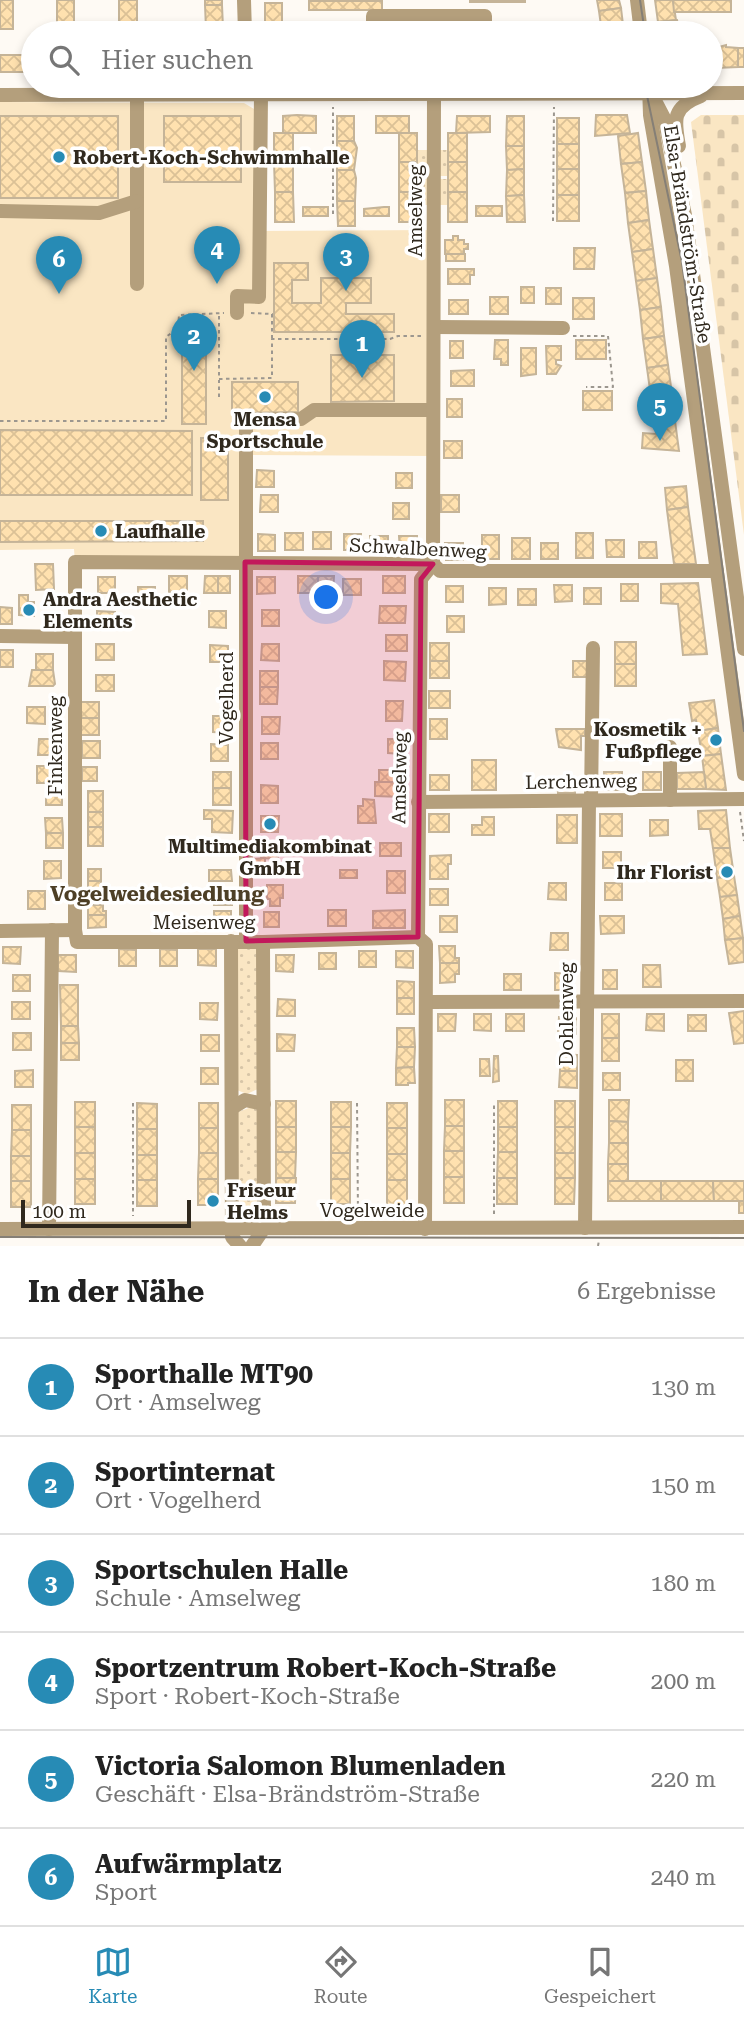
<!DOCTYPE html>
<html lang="de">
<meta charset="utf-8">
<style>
body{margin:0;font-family:"Roboto Serif",serif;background:#f6f6f6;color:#222}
.scale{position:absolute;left:21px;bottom:18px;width:170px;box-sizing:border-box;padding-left:7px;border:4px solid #30291e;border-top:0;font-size:19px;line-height:24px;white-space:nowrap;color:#30291e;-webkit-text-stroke:5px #fff;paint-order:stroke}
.you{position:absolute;left:327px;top:598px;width:24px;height:24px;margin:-18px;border:5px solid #fff;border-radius:50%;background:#1a73e8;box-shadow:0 0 0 10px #1a73e833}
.badge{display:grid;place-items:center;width:46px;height:46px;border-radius:50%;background:#278bb5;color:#fff;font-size:23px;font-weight:700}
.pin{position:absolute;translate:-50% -58px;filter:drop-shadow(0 2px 4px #0008)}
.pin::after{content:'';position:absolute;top:37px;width:24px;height:21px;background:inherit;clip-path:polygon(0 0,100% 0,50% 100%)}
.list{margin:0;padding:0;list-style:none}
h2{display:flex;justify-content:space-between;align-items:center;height:91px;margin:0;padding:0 28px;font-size:30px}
h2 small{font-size:23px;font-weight:400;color:#767676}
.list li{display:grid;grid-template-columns:46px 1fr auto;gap:21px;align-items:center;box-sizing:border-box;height:98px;padding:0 28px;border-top:2px solid #e0e0e0}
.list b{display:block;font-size:26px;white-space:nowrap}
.list p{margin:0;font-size:23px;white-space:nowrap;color:#767676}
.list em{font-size:23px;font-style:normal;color:#767676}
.icon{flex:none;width:38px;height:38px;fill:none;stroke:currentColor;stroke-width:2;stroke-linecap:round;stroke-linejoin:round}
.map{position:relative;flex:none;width:744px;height:1246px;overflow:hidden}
.search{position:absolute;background:#fff;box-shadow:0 4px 10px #0003;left:21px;right:21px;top:21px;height:77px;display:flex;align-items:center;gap:18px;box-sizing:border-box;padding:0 24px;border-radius:38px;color:#767676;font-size:26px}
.sheet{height:679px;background:#fff}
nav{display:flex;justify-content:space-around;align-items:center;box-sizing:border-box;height:98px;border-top:2px solid #e0e0e0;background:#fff;font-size:19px;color:#767676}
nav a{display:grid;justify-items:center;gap:4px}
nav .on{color:#278bb5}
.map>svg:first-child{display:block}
</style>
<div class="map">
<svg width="744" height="1246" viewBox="0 0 744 1246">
<defs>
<pattern id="grass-dots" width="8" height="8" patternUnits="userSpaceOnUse" patternTransform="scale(1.75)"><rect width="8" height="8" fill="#fae6c3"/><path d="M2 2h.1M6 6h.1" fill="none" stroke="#d7c5a7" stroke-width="1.8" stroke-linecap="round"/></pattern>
<pattern id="cemetery-stones" width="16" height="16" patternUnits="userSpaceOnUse" patternTransform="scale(1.75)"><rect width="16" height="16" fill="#fae6c3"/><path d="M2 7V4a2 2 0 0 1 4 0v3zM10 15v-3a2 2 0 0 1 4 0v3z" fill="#d7c5a7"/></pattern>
<pattern id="building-cross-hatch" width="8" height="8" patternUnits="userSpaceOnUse" patternTransform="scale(1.75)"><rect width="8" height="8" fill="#ffe1af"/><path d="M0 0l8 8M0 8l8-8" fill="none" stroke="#dbc196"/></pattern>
</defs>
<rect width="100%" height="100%" fill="#fefaf4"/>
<g fill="url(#grass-dots)">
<path d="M417,150H429L428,176H417Z"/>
<rect x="437" y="150" width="11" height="26"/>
<rect x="417" y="179" width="11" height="26"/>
<rect x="437" y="179" width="11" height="26"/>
<path d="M242,947H254L260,952V1088L247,1094L237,1090L236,950Z"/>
<path d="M251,1107L259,1110L261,1214L237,1213L236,1113Z"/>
</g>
<path fill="url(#cemetery-stones)" d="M701,115H744V535L691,122Z"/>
<path fill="#fae6c3" d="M0,102L244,103L254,109L260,231L434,230L433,456L246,455L245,562H75L74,549L0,550Z"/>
<g fill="url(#building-cross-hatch)" stroke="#c5b498" stroke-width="2">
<rect x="0" y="0" width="13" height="29"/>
<rect x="57" y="0" width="17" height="29"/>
<rect x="119" y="0" width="18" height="29"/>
<rect x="205" y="0" width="17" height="5"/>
<rect x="470" y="0" width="28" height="2"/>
<rect x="498" y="0" width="27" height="2"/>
<path d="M597,0H619L621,8L599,11Z"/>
<path d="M655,0H673L676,20L658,22Z"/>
<path d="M673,0H731V12H674Z"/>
<rect x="309" y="1" width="73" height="9"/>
<rect x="265" y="3" width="17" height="27"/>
<path d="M205,5H222L223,28L206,29Z"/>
<path d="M621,8L624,33H602L599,11Z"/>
<path d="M677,20L680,33H660L658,22Z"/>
<path d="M223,28V33H206V29Z"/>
<rect x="265" y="30" width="17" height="3"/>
<path d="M726,45V47L738,48V67L716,68L715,48Z"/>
<path d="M711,48H715L716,68H711Z"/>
<rect x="738" y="48" width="6" height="19"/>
<rect x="0" y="55" width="26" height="17"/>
<path d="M297,115L316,116V133H283V116Z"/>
<path d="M596,115H627L630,133L595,136Z"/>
<rect x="0" y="116" width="118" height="82"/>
<rect x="164" y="116" width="77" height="66"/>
<rect x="337" y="116" width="17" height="25"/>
<rect x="376" y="116" width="33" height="17"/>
<path d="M457,116H490V132L456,133Z"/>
<path d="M507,116H524V146H506Z"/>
<rect x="557" y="118" width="22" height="26"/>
<rect x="274" y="133" width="19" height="29"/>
<rect x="399" y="133" width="18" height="29"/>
<rect x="448" y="133" width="19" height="29"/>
<path d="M638,133L642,162L621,164L618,136Z"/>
<path d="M337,141H354L357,148L354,170H337Z"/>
<rect x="557" y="144" width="22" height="25"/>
<path d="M506,146H524V169L507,170Z"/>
<path d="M274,162H293V192H275Z"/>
<rect x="399" y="162" width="18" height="30"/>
<rect x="448" y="162" width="19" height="30"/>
<path d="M642,162L646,191L625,193L621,164Z"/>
<path d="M524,169V195L506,196L507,170Z"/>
<rect x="557" y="169" width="22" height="26"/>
<path d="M337,170H354L356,178L355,201H337Z"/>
<path d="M646,191L649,220L628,223L625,193Z"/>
<path d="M275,192H293L294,222H275Z"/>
<rect x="399" y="192" width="18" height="30"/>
<rect x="448" y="192" width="19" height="30"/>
<path d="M524,195L525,222H507L506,196Z"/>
<rect x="557" y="195" width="22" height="26"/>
<path d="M337,201H355V226H338Z"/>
<rect x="476" y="206" width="26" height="10"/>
<rect x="303" y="207" width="25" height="9"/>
<path d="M384,207H389V216H364V209Z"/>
<path d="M649,220L653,249L632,252L628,223Z"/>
<path d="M453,236H458V240H464V244H468V249H464V254H445V240H453Z"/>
<path d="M574,248H595L594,269H574Z"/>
<path d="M653,249L657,278L636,281L632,252Z"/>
<rect x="446" y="254" width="19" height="7"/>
<path d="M274,263H308V280H292V303H321V278H371V303H346V314H394V332H274Z"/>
<path d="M448,269H474V275H470V284H448Z"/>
<path d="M657,278L661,307L640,310L636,281Z"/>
<rect x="521" y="287" width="13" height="16"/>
<rect x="546" y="288" width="15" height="16"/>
<rect x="490" y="297" width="18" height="17"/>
<rect x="573" y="298" width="21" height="21"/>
<rect x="449" y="300" width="19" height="14"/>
<path d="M661,307L664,336L643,339L640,310Z"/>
<rect x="182" y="319" width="24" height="105"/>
<path d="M664,336L668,365L647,368L643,339Z"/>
<path d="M495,340H508V365H501V359H494Z"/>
<rect x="576" y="340" width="30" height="19"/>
<rect x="450" y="341" width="13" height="17"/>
<path d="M546,346H561V360H556V364L561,366L556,374H547Z"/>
<path d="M521,348H536V374L521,376Z"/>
<path d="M331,355H394V401L331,402Z"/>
<path d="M668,365L672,394L651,397L647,368Z"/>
<path d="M474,370V386H451V371Z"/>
<path d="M232,382H298V412L232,413Z"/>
<rect x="583" y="391" width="29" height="19"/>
<path d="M672,394L675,421L655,424L651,397Z"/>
<rect x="447" y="399" width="15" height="18"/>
<path d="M675,421L679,451L642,448L643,433L656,434L655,424Z"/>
<path d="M0,430L192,431V495H0Z"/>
<rect x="201" y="438" width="27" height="62"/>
<rect x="444" y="441" width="18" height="17"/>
<path d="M257,470L274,471V487H256Z"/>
<rect x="396" y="473" width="16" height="15"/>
<path d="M686,486L688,507L667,510L665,488Z"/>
<path d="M261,495H278V512H260Z"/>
<rect x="441" y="495" width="18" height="17"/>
<rect x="393" y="503" width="16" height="16"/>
<path d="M688,507L696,564H674L667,510Z"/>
<path d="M0,521H203V541L0,542Z"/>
<rect x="313" y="532" width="18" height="17"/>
<rect x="285" y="533" width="18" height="17"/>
<rect x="576" y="533" width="17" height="25"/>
<path d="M258,534L275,535V551H258Z"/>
<rect x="344" y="534" width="17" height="16"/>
<rect x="482" y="535" width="17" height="24"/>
<path d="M370,536H388V553H371Z"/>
<path d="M399,536H417V552H400Z"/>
<rect x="512" y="538" width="18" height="21"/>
<path d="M606,540H624V557H607Z"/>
<path d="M639,542H656L657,558H639Z"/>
<path d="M445,543H463V560H446Z"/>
<rect x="541" y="543" width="17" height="16"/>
<path d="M35,564H53L54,589L36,590Z"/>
<rect x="169" y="576" width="18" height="16"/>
<path d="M205,576H218V593H204Z"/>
<rect x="218" y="576" width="12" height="17"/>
<rect x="298" y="576" width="20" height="17"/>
<path d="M318,576H334L333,593H318Z"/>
<rect x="383" y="576" width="22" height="17"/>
<rect x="98" y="577" width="17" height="16"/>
<path d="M257,577H275V593L257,594Z"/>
<rect x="343" y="579" width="18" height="16"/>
<path d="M698,583L707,654L683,655L678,604L661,603V584Z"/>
<rect x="621" y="584" width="17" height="17"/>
<path d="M554,585H572V601L555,602Z"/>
<rect x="446" y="586" width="17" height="16"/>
<rect x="138" y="587" width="17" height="16"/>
<path d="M489,588H506V604L489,605Z"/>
<rect x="584" y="588" width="17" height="16"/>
<rect x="518" y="589" width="18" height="16"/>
<path d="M19,595H28V602H34V616L19,615Z"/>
<path d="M380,606H406L405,623H379Z"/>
<path d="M0,607L12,608V624H0Z"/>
<rect x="262" y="610" width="17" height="16"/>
<path d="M97,611L115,612V628H97Z"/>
<path d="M209,611H226V628L209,627Z"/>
<rect x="447" y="616" width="17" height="16"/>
<rect x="386" y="635" width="21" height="16"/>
<rect x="615" y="642" width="21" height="22"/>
<rect x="430" y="643" width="19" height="18"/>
<rect x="96" y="644" width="18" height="16"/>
<path d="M262,644H279V661L261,660Z"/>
<path d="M210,645L228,646V662H210Z"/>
<rect x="0" y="650" width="13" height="17"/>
<rect x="36" y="654" width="17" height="16"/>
<path d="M384,661L406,662L405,681L384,680Z"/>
<rect x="430" y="661" width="19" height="17"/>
<rect x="573" y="661" width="17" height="16"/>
<rect x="615" y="664" width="21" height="22"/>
<path d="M32,670H53L55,684L53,686H29Z"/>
<rect x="260" y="671" width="18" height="16"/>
<rect x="96" y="675" width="18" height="16"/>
<path d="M260,687H278L277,704H260Z"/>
<rect x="429" y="691" width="21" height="17"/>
<path d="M714,700L718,728L698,731L696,720L692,721L689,703Z"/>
<path d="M386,701H403L402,721H386Z"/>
<rect x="81" y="702" width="18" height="16"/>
<path d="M27,707H45V724L27,723Z"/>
<path d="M213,716H230V733L213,732Z"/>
<path d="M262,717H280L279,734H262Z"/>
<rect x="81" y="718" width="18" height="17"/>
<rect x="430" y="719" width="17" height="20"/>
<path d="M718,728L721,754L702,756L698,731Z"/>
<path d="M556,729H585V736H581V750L559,747Z"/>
<path d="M39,739H56V755H38Z"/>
<path d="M388,739H402V754L388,753Z"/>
<rect x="82" y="741" width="18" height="17"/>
<rect x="261" y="743" width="17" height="16"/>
<path d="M211,744L228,745V761H211Z"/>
<path d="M721,754L726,790L706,789L702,756Z"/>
<rect x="472" y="760" width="24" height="30"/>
<rect x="37" y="766" width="17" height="17"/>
<rect x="82" y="767" width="15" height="14"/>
<path d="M379,770H401L402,782H379Z"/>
<rect x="213" y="772" width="18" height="16"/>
<rect x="604" y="772" width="18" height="18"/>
<rect x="643" y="772" width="18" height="18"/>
<path d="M704,772L706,789H677V773Z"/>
<rect x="430" y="775" width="19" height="15"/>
<path d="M557,777H575V793H558Z"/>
<path d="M375,782H402V797L375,796Z"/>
<path d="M261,785L278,786V803H261Z"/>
<rect x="213" y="788" width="18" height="17"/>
<rect x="88" y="791" width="15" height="21"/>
<rect x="46" y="793" width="16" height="12"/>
<path d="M363,799L374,800L376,823H358V806H363Z"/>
<path d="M204,810L233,811L232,833L212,832V819H204Z"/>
<path d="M726,810L730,848H713L710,829H699L698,811Z"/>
<rect x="88" y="812" width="15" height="15"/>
<rect x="429" y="814" width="20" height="18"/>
<rect x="600" y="814" width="22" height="22"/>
<rect x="557" y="815" width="20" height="28"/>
<path d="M261,816H279L278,832H261Z"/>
<path d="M482,817H494V835H472V825H482Z"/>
<path d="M45,818H62L63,833H46Z"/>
<path d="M650,820H668V835L650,836Z"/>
<rect x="88" y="827" width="15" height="19"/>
<rect x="46" y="833" width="17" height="15"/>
<path d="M262,842H278V859L261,858Z"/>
<rect x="380" y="843" width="21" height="13"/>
<path d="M713,848H730L734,876L717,878Z"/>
<rect x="603" y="852" width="18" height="16"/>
<path d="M451,855V864H448V879H430V856Z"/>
<path d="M265,858V866H254V859Z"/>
<path d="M44,861H61V878L44,879Z"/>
<rect x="88" y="869" width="13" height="12"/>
<path d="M209,870H231L232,881H209Z"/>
<rect x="340" y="870" width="17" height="8"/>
<rect x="387" y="871" width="18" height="22"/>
<path d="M734,876L737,895L720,897L717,878Z"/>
<rect x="88" y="881" width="13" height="13"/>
<path d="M549,883H566V900L548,899Z"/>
<rect x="605" y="883" width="17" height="17"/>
<path d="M267,885H283V898H280V906H270V899H267Z"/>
<path d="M215,888L232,889V905H214Z"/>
<rect x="430" y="889" width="18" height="16"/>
<rect x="28" y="891" width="17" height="18"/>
<path d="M737,895L740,916L723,919L720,897Z"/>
<path d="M88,905H103V911H106V915H88Z"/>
<rect x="328" y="910" width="18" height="16"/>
<path d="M405,910V928H373V911Z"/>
<rect x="214" y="911" width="17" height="17"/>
<rect x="264" y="912" width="15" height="15"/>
<path d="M88,915H106V927L88,928Z"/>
<rect x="440" y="916" width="17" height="16"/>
<path d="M600,916H624V933L601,934Z"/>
<path d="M740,916L743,938L725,940L723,919Z"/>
<path d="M551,933H568V950H550Z"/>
<path d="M743,938L744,962L729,964L725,940Z"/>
<path d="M439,946H455V958H459V963H440Z"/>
<path d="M3,947H21L20,964L3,963Z"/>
<path d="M119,949L136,950V966H119Z"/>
<path d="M160,949L177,950V966H160Z"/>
<path d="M198,949H216V966L198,965Z"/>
<rect x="359" y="951" width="17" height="16"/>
<path d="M396,951H413V968L396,967Z"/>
<rect x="319" y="953" width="17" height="16"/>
<path d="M58,955H76V972L58,971Z"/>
<path d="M276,955H294L293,972L276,971Z"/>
<path d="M440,963H459V974H455V982L440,983Z"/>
<path d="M643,965H660L661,987H643Z"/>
<rect x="603" y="970" width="14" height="19"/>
<path d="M555,973L572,974V990H555Z"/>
<rect x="504" y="974" width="17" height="16"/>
<rect x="13" y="975" width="17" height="16"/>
<path d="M397,981L414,982V998H397Z"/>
<path d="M60,985H78V1026H61Z"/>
<rect x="397" y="998" width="17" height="16"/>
<path d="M278,999L295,1000V1016H277Z"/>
<rect x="12" y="1002" width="18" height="17"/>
<path d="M200,1003H218L217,1020L200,1019Z"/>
<path d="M744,1011V1043L734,1044L729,1013Z"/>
<path d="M438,1014H456L455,1031H438Z"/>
<path d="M474,1014H491V1031L474,1030Z"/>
<rect x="506" y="1014" width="18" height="17"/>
<rect x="602" y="1014" width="17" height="24"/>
<path d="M647,1014H664V1031L646,1030Z"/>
<rect x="688" y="1015" width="18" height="16"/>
<path d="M559,1017L576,1018V1034H558Z"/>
<path d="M61,1026H78L79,1043H61Z"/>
<path d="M397,1028H414L415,1047H397Z"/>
<rect x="13" y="1033" width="18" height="17"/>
<path d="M277,1034L295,1035L294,1051H277Z"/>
<rect x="201" y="1035" width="18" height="16"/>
<rect x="602" y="1038" width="17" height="23"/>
<rect x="61" y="1043" width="18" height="17"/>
<path d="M397,1047H415L414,1067L396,1068Z"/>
<path d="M560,1054L577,1055V1071H560Z"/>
<path d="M494,1056H498L499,1081L493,1082Z"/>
<path d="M480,1059H489L490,1076H480Z"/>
<rect x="676" y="1060" width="17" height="21"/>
<path d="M414,1067L415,1083H408V1085H396V1068Z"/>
<rect x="201" y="1068" width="17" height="16"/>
<path d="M33,1070V1087H15V1071Z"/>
<path d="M560,1071H577V1088L559,1087Z"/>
<rect x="603" y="1073" width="17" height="17"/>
<rect x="445" y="1100" width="19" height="26"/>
<path d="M609,1100H629L628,1122L609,1121Z"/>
<rect x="276" y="1101" width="20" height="26"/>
<rect x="498" y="1101" width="19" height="26"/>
<rect x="555" y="1101" width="20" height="26"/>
<rect x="75" y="1102" width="20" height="25"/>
<rect x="331" y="1102" width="20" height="25"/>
<path d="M137,1103L157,1104V1129H137Z"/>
<rect x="199" y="1103" width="19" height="25"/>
<rect x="387" y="1103" width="20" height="25"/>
<rect x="12" y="1105" width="19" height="25"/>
<path d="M609,1121L628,1122V1143H609Z"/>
<path d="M445,1126H464V1151H444Z"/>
<rect x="75" y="1127" width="20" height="26"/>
<rect x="276" y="1127" width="20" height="25"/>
<path d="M331,1127H351L350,1153H331Z"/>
<rect x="498" y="1127" width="19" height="25"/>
<rect x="555" y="1127" width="20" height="26"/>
<rect x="199" y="1128" width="19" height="25"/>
<rect x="387" y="1128" width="20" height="26"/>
<rect x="137" y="1129" width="20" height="26"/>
<path d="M12,1130H31V1156H11Z"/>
<path d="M609,1143H628V1164H608Z"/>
<rect x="444" y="1151" width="20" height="26"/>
<path d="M276,1152H296L295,1178H276Z"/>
<path d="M498,1152H517V1178H497Z"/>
<rect x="75" y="1153" width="20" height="26"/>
<path d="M199,1153H218V1179H198Z"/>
<rect x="331" y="1153" width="19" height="26"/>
<rect x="555" y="1153" width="20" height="25"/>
<rect x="387" y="1154" width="20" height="26"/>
<rect x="137" y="1155" width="20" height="25"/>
<rect x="11" y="1156" width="20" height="25"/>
<rect x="608" y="1164" width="20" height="17"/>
<rect x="444" y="1177" width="20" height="26"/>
<path d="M276,1178H296L295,1203H276Z"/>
<rect x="497" y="1178" width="20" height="26"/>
<path d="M555,1178H575L574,1204H555Z"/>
<rect x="75" y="1179" width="20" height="25"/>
<rect x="198" y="1179" width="20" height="26"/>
<rect x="331" y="1179" width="19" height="25"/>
<rect x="137" y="1180" width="20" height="26"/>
<rect x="387" y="1180" width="20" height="25"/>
<rect x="11" y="1181" width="20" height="26"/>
<rect x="608" y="1181" width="53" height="20"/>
<path d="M661,1181H713L714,1201H661Z"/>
<path d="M713,1181H744V1201H714Z"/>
<rect x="739" y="1201" width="5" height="12"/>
</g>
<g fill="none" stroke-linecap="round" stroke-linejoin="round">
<g stroke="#9c978f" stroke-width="2" stroke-dasharray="3.5 3.5" stroke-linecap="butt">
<path d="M333,214V107"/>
<path d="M553,221L554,107"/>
<path d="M251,313L272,314V339"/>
<path d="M219,316V379L272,378V339H390L398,336H422"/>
<path d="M573,336H608L613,387H586"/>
<path d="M219,397V380"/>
<path d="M0,421H166V337L178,328L179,315L224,313"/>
<path d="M740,812L744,841"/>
<path d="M133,1103V1216"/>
<path d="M357,1103L358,1215"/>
<path d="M494,1214V1105"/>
<path d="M598,1246L599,1240"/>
</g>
<g stroke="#b49f7c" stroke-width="14">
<path d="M244,0L245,33"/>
<path d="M637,0L641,33"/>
<path d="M373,33V16H485V33"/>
<path d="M649,86L650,115L676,266L744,774"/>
<path d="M137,94V284"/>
<path d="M0,95L744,93"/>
<path d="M652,95L664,118L685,215L744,649"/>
<path d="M679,146C674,119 672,107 701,96"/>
<path d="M0,211L99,213L137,201"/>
<path d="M237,313V296L259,297L261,94"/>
<path d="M434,327L563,328"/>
<path d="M0,636L74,637"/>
<path d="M670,747V800"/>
<path d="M591,800L593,648"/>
<path d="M418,802L744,799"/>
<path d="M0,931L75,930"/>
<path d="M418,937L263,942H77L75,930V562L433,564L440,571H717"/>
<path d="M231,941L232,1237L240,1246"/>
<path d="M246,941V420L301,419L314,410H433"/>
<path d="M427,1002L744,1001"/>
<path d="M232,1108L245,1100L264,1104"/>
<path d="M585,1228L589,800"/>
<path d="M0,1229L744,1227"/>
<path d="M49,1229L52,930"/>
<path d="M425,1229L426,944L418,937L421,579L433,564L434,94"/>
<path d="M252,1246L264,1228L263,942"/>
</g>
<g stroke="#857f76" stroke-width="2">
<path d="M640,0L645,33"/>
<path d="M645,86L682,262L744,731"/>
<path d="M0,1237L744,1238"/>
</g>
</g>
<path fill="#c2185b" fill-opacity="0.2" stroke="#c2185b" stroke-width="5" stroke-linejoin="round" d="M245,562L433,564L421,579L418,937L246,941Z"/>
<g fill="#278bb5" stroke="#fff" stroke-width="2.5">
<circle cx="59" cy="157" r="7"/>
<circle cx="265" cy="397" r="7"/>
<circle cx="101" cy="531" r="7"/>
<circle cx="29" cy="610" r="7"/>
<circle cx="716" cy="740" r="7"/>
<circle cx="270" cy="824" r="7"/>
<circle cx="727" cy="872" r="7"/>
<circle cx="213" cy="1201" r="7"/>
</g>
<g text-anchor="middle" stroke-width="7" stroke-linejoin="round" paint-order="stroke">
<g font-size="19" font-weight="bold" fill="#30291e" stroke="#fff" text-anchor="start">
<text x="73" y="164">Robert-Koch-Schwimmhalle</text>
<text x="265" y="426" text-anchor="middle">Mensa<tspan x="265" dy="22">Sportschule</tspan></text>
<text x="115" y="538">Laufhalle</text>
<text x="43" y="606">Andra Aesthetic<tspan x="43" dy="22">Elements</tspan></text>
<text x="702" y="736" text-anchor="end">Kosmetik +<tspan x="702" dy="22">Fußpflege</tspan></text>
<text x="270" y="853" text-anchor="middle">Multimediakombinat<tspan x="270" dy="22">GmbH</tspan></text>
<text x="713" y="879" text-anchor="end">Ihr Florist</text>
<text x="227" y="1197">Friseur<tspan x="227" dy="22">Helms</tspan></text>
</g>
<g font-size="19" fill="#30291e" stroke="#fff">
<text transform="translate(415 211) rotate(-90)" y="7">Amselweg</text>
<text transform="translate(688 234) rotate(81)" y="7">Elsa-Brändström-Straße</text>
<text transform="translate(418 548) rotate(3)" y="7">Schwalbenweg</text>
<text transform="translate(226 698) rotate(-90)" y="7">Vogelherd</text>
<text transform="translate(55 746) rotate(-90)" y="7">Finkenweg</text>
<text transform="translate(399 778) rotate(-89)" y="7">Amselweg</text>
<text transform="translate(581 781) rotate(-1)" y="7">Lerchenweg</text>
<text x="204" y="929">Meisenweg</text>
<text transform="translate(566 1014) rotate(-90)" y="7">Dohlenweg</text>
<text x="372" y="1217">Vogelweide</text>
</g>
<g font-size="21" font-weight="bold" fill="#4d3f26" stroke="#fff">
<text x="157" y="901">Vogelweidesiedlung</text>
</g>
</g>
</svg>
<div class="scale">100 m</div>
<div class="you"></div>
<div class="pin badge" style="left:362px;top:378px">1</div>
<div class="pin badge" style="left:194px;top:371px">2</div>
<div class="pin badge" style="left:346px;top:291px">3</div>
<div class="pin badge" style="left:217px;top:284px">4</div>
<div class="pin badge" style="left:660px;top:441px">5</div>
<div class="pin badge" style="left:59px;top:294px">6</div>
<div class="search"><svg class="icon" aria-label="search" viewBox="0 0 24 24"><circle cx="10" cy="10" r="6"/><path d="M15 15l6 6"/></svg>Hier suchen</div>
</div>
<section class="sheet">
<h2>In der Nähe<small>6 Ergebnisse</small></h2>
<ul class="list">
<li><span class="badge">1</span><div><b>Sporthalle MT90</b><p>Ort · Amselweg</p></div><em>130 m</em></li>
<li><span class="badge">2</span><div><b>Sportinternat</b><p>Ort · Vogelherd</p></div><em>150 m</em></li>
<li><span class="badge">3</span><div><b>Sportschulen Halle</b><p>Schule · Amselweg</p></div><em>180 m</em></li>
<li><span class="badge">4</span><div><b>Sportzentrum Robert-Koch-Straße</b><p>Sport · Robert-Koch-Straße</p></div><em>200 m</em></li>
<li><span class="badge">5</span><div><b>Victoria Salomon Blumenladen</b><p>Geschäft · Elsa-Brändström-Straße</p></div><em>220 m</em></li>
<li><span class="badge">6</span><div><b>Aufwärmplatz</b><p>Sport</p></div><em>240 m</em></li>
</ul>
</section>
<nav>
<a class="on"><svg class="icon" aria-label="map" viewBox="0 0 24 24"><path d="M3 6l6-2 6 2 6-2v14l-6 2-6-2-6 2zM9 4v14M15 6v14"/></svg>Karte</a>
<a><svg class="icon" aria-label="directions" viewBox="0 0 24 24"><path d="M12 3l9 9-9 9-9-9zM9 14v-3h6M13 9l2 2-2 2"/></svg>Route</a>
<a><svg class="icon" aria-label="saved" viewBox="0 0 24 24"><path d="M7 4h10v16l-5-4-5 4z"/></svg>Gespeichert</a>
</nav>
